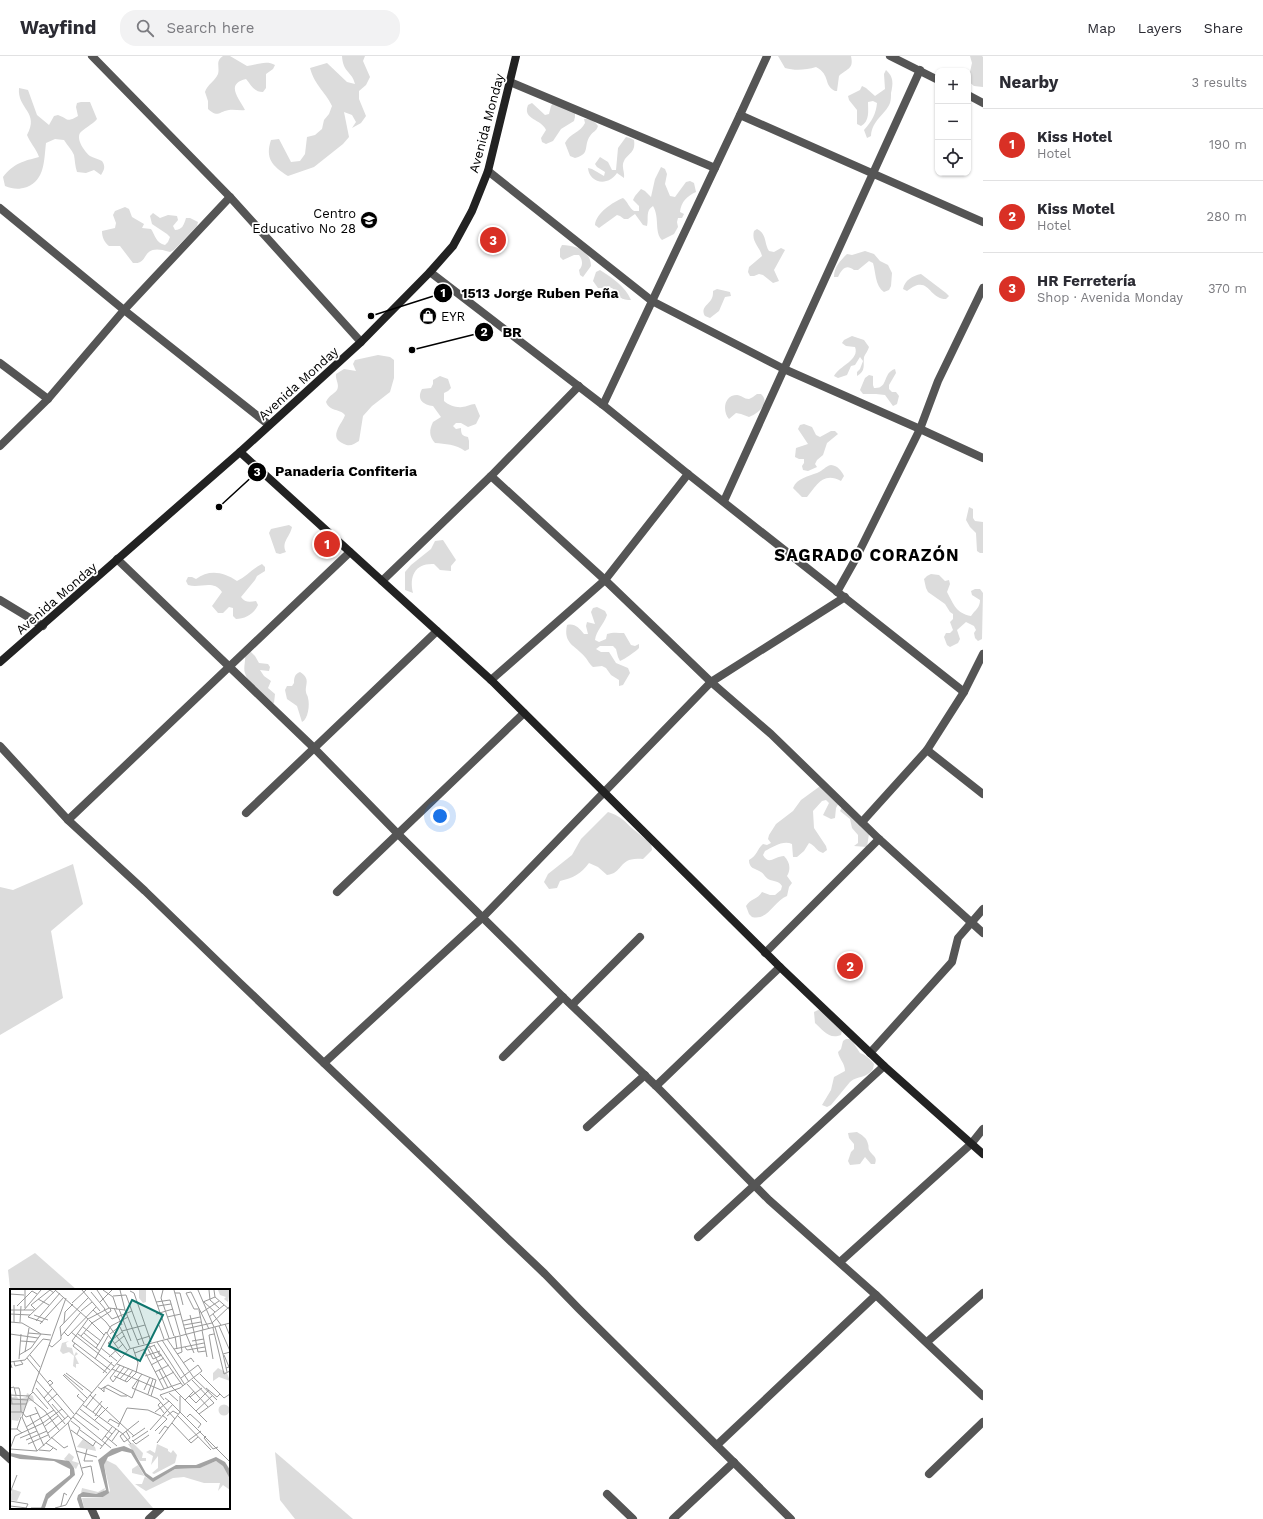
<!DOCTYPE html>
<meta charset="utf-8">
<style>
body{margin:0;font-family:"Work Sans",sans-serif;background:#f2f2f3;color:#2b2b33}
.controls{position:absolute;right:12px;top:12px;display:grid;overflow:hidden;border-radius:8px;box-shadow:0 1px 3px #0004}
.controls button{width:36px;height:36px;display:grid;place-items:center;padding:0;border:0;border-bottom:1px solid #e1e1e2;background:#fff;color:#2b2b33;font:20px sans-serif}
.you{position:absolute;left:440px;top:760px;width:14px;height:14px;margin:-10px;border:3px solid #fff;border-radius:50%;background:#1a73e8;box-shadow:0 0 0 6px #1a73e833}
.badge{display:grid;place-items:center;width:26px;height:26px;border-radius:50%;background:#d93025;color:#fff;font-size:13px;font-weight:700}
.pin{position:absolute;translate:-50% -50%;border:2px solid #fff;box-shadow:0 1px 4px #0006}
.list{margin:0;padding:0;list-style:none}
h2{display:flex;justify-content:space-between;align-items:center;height:52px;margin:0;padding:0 16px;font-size:17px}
h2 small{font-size:13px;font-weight:400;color:#7c7c81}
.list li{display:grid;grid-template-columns:26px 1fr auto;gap:12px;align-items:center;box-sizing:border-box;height:72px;padding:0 16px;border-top:1px solid #e1e1e2}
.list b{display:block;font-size:15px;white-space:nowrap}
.list p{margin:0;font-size:13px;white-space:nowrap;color:#7c7c81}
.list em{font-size:13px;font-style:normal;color:#7c7c81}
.icon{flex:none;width:22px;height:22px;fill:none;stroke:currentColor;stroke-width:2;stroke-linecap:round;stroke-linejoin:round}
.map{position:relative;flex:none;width:983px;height:1463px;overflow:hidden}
header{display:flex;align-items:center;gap:24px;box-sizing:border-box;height:56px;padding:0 20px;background:#fff;border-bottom:1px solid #e1e1e2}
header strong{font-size:19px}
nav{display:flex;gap:22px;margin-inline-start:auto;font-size:14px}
.search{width:280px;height:36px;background:#f2f2f3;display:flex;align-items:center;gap:10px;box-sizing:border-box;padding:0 14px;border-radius:16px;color:#7c7c81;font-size:15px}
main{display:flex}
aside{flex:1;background:#fff}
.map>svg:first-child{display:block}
</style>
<header>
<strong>Wayfind</strong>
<div class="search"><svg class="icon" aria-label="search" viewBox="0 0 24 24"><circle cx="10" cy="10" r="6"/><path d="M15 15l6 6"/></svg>Search here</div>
<nav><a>Map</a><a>Layers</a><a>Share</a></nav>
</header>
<main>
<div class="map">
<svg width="983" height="1463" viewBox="0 0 983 1463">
<rect width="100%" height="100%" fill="#fff"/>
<g fill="#dcdcdc">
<path d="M223,0H230L247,10C257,9 266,4 275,9L273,13L266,18V32L263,36C254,36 251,29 246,23C225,28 239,42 245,54C240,55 234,53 229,54C218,56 218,62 208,53V45L205,36C207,29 215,25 218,18C220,11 215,5 223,0Z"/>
<path d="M342,0H365L363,5L370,21L366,29L359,35V43L366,60L361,67L352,72L356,66L352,59L344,56L349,81L343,88L314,111L288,120C272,110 265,102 271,84L279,83L291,106L300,105L305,98L307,81L315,79L322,73L324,64L329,58L332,50C325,35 315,30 310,12L327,7L347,26L355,28C352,15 343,17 342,0Z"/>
<path d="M778,0H851C854,14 847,12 839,20L837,35H835C823,29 831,19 816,11C806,14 795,15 785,12Z"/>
<path d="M970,0H982L983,1V31L974,30L968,25L972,7Z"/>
<path d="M886,14C894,21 893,28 891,37C891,40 891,44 890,47C885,59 872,64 871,80L867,82L864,74C872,65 876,58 877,47L873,45L868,46C868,55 870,65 861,70L857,68V54L849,44L848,40L860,34L862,30L866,32L875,40L885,33L884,18Z"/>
<path d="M19,32L28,34L37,59L49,69L54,60L58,59C69,63 66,67 78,60L76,51L77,47L81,46H90L97,63C93,68 82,74 80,77C76,84 85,96 90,100C93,102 99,103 102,105C106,111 104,114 101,119L94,114L86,117L77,116C75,110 75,105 74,99C72,94 67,89 64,84L55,83L46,87C44,104 45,124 27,131C18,134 13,133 5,130L3,121C14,107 24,105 39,101C36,92 30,87 27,79C40,56 17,53 19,32Z"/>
<path d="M532,47L545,59L549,58L551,50L553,47L575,56V61L574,65L561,73L553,85L546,88L542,86L541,82L546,74C542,63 522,64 528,49Z"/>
<path d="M584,63C590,63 594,64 598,70C596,76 593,75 590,80C583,90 591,98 575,102L570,100L565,87C569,78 581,76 585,67Z"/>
<path d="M626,81L630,82L634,84C636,97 628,97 624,105C621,110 625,116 624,122L617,117C608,131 589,127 588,112L592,113L604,120L605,116L597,111L595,108L600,101L608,106L612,114H616L618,92Z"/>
<path d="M661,111L665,113L667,118L665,128L670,140L675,141L686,126L690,125L694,127L696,136C687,140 681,146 680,156L684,158L682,162H678L677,166L678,171L674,178L662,184C654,176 660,162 653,150C645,155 649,162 647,170L643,169L635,158L628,163H624L620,160L617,159L599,172L595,169C596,157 613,146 623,142C628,146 629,152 634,155H639V150L633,144L635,140L641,133L645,135L651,141L655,123Z"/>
<path d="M125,151L129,153L132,161L144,168L142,172L151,173C155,179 156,187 165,189L168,186L170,181L167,178L152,168L150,160L153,157L160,162L168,159L177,160L178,164L173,170L175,174C182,174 184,169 186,162H190L198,166L197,170L174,194L170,196C139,186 151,209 133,207L120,190H109C104,186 102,181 102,175L115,172L116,167L113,159L115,155Z"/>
<path d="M757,173C767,178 764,187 769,195L774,196L781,192L785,194L774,214L779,225L773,227L763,219L759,218L754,220H750L748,216L749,211L762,200C760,191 751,186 754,175Z"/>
<path d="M562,189C575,189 591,195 591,210L583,221L580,219L579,214C583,210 583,204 579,199H574L563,204L560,201V193Z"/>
<path d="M865,195L874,198L880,205L888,209L892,217L891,230L889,234L884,236C875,230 876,217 873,207L869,205L858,214H854C846,208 842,213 838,221H834C834,211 840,205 847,198L852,199Z"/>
<path d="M600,214C612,222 625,230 631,244C618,244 620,239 612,232H598L593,225L596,216Z"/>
<path d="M921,218L946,237L949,240L946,243C928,243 929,217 907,235L903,233C905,224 912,220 921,218Z"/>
<path d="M717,233L730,236L731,240L725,241L719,255L710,262L705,260C700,251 709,249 712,242C713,240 713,237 713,235Z"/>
<path d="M852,280L864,284L869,291C868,295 865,298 864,301C863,309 866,315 857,320V316L860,313L863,305L860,301L855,309L851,310L847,319L838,322L834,320C839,310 860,304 855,291L846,290L842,287L844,284Z"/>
<path d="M378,299L390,301L394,304V322L390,336L372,350L363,360L359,385C354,388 350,391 344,388C327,381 343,367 345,359C339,352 330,356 326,346C329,339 333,339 337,334C340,329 335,323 336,318L344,313L356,315L353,308L355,304Z"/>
<path d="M895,313L896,317L889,329V333L892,336H896L899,340L897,348L893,350L885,339L876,338H863L860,334L865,322L869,319L873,320V329L874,332C889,333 882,317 895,313Z"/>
<path d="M440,320L448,323L451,332L448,335L444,337V345C448,349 457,352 462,351C467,351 470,348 475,348L480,360L476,368L468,371L461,367H456L453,370L456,373L461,372C461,378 462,380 468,381L469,385V393L465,395C456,388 445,388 435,387C429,380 429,374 433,366L441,361L433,350C424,349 416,344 422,333L431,332L433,328V324Z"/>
<path d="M757,338H761C771,347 758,358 749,361L741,358L736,357L729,363C722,355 724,339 737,339C741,339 744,343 749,343C752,342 754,340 757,338Z"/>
<path d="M804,368L812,371L816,379L820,381L831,375H835L838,378L827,387L823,399L817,404L815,408L817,411L808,415L803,414L802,410L804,407V403H799L795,401L796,392L808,388L798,373L800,369Z"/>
<path d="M831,409C838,410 841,414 844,420L841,425C823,415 816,430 807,441H802L793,432C797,422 809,420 817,417C823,415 825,410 831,409Z"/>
<path d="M969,451L973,453V462L975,465L983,466V497H980L977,495L976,477L970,471L966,464Z"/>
<path d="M289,469L292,471C290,481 281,486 286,496L280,498L276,497L269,477L271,473Z"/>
<path d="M443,484L456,504L451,510V515L440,514L434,508C415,507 409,520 413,537L405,534V516L411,509L431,493L435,485Z"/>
<path d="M262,508L265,511V515L257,520L255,524L241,541C245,547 250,546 256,545L258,549C254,558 245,563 236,563L233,560V552L229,551L223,557H218L212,550L222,536C213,523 200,533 188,529L186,525L188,521H192L196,523C209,513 224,516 237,525C247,520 253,512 262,508Z"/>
<path d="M931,518L939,519L945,525L949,524L950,528L947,536C954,549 956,557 971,560C975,554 980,552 980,544L972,539L971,535L975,533H980L983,537L982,583L978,585L975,582L974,577L976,574L974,570L966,566L957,574L960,583L958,587L950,591L947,589L944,581L946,577H950L953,574L950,566L953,563V558L950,556L945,548L928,536L926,532L924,523L927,520Z"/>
<path d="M597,551L605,555L607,559C604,568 596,575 595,584L599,586L606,583L607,578C613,576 618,577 624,577L631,589L635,590L639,588V592C635,596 625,603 620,605L618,601L616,593L613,590H600L596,593L601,596H609L616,607L628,612L630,617L623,629L619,630V624L611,619L606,612L602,610L593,611C589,608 588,604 585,601C575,589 563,588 567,569C575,567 579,572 584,578H588L586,570L587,566L595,568L591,556L593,552Z"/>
<path d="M249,594L255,600L259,607L268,608L270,611L269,615L260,614L264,620L271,625L268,632L275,638L274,647H270C262,639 248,629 245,617C243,612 246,605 245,598Z"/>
<path d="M300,616C311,623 305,628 306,636C306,638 308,640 308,642C310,649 308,663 302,666L297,650L287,643L285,634L287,630H292L294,627C294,621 295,618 300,616Z"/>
<path d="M823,728L840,745L836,752L835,762L831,763L823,759L829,747L826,744L822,745L813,755L814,772L826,790L827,794L823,797C816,795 815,789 809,787L804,795L797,801H793L792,788C783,784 773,791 765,795L763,799C769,810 775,800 784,800C790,806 791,813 787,820L792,827L789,831L787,840C774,845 768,865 752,861L749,858L746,850C750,843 758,843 762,836L770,839H775L781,834L782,830C778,824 774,826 768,823C765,821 764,818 761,816C755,812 749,813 749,804C757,800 757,793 763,788L767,789L771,787L768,783L769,779L776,768L793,755L801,744Z"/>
<path d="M842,751L869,778L867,791L854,790L858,787V779L852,772L850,763L840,755Z"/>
<path d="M608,756C624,761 626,768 638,777C642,781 647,784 651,787L652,794L643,803C618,800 624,817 607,819L598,811L589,807C581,818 573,822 560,825L557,832L549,833L544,826L548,818L572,799L581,783Z"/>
<path d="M73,808L83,848L51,875L63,942L0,979V831L13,834Z"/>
<path d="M818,954L825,955L842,975L841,979C829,984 823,974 815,967L814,956Z"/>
<path d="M846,983H851L860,997C866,999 870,1003 874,1008L873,1013C866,1023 858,1019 850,1026L831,1049L827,1051L822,1049L831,1034L834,1021L845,1015C845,1007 839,1003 838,996L841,993L843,985Z"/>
<path d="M857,1076C862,1079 867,1082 868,1088C869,1090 868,1092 869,1094C872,1100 878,1100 875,1108H871L865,1101L860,1108L850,1109L848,1105L851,1096L854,1093V1088L849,1082L848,1077Z"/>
<path d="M35,1197L77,1234H11V1241L8,1214Z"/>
<path d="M275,1396L353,1463H295L280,1444Z"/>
</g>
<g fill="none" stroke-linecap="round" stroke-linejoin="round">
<g stroke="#555" stroke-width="8">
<path d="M92,0L230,141L361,286"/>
<path d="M890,0L938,24"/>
<path d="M510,26L715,112"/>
<path d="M968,39L983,47"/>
<path d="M740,59L983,166"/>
<path d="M488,115L652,245L784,313L920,373L983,402"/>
<path d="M0,152L124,254L269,369"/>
<path d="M430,216L603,349L688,418L964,636"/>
<path d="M0,307L48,343"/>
<path d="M603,349L740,59L767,0"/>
<path d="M0,390L48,343L124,254L230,141"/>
<path d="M491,420L605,524L711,626L771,678L879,783L983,877"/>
<path d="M724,445L920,14"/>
<path d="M117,503L314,692L398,778L563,941L656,1030L769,1144L876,1239L983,1340"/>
<path d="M382,525L491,420L579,330"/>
<path d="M837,536L855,504L920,373L938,325L983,232"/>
<path d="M0,544L43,570"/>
<path d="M491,624L605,524L688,418"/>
<path d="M0,690L68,764L145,835L240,927L545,1218L579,1253L791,1463"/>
<path d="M927,694L983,738"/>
<path d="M246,757L437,575"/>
<path d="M68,764L350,496"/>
<path d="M862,766L927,694L964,636L983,598"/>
<path d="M337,836L524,657"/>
<path d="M765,897L879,783"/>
<path d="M572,949L640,881"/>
<path d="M870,997L952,906L958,882L983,853"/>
<path d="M503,1001L563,941"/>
<path d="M324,1007L483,861L711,626L845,541"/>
<path d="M656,1030L780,911"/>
<path d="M587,1071L645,1019"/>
<path d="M698,1181L884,1010"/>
<path d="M840,1206L971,1088L983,1073"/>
<path d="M927,1286L983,1237"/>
<path d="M717,1389L876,1239"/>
<path d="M0,1394L11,1404"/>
<path d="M929,1418L983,1366"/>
<path d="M607,1438L633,1463"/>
<path d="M91,1452L96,1463"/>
<path d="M149,1463L161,1452"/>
<path d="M673,1463L734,1406"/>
</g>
<g stroke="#222" stroke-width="8">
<path d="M240,396L491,624L780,911L884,1010L983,1098"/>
<path d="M0,606L240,396L361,286L430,216L453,190L472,155L488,115L516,0"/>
</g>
</g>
<defs>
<g id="school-disc" transform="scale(0.9)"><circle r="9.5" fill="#000" stroke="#fff"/><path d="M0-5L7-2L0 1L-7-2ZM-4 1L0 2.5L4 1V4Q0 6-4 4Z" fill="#fff"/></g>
<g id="shop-disc" transform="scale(0.9)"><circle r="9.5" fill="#000" stroke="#fff"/><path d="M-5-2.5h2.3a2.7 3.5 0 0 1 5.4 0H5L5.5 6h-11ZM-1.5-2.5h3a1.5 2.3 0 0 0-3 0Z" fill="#fff"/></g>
</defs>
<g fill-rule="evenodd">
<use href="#school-disc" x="369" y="164"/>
<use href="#shop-disc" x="428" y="260"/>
</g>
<g text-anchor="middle" stroke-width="3.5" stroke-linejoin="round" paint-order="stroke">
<g font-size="13" fill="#000" stroke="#fff">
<text transform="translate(486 67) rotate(-75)" y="5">Avenida Monday</text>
<text transform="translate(298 327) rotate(-42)" y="5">Avenida Monday</text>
<text transform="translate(56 542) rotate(-41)" y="5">Avenida Monday</text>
</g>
<g font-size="13" fill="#000" stroke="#fff" text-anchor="end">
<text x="356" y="162">Centro<tspan x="356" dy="15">Educativo No 28</tspan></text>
<text x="441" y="265" text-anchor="start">EYR</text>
</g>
<g font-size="17" font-weight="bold" letter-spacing="1" fill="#000" stroke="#fff">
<text x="867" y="505">SAGRADO CORAZÓN</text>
</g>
</g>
<g transform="translate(10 1233)">
<rect width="220" height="220" fill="#fff"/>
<path d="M129,1H136V13L133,14L129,9ZM208,1H220L218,13L214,10L216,8L210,6ZM59,52L56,54L57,58L62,59L64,67L66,63L68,65L65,67L69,75H66V79L63,77L64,67L59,63L53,65L50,62L52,54ZM208,79L217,84L220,92L209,88L203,92V84ZM17,104L23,107L24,112H19L8,132L2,131L1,144L0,109L6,107L9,110L16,108ZM208.5 121a5.5 5.5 0 1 1 11 0a5.5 5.5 0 1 1-11 0ZM73,150L85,158L86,162L67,158ZM123,154L133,164L132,169H136V172H130L118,155ZM147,155L158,160V167V162L161,164L163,161L167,166L165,174L144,185L142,184L148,179V167L141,176L143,167L136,163L140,161L145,164ZM59,164L64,168L62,172L69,174L66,180L54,170ZM96,171L106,176L143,219H74L72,209L93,208L100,202L94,176ZM206,172L213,176L220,189V201L213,196L208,202L210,194H194L174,188L163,189L136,202L125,195H132L135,187L122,184V180L128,176L135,188L144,192L165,180L189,179ZM72,199L88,203L95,199L94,202L86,205L71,204ZM2,200L11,203L7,212L0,211Z" fill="#dcdcdc"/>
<path d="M114,157L123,161L136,184L143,189L166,176H186L206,168L215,173L220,181V190L213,177L206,172L190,179L165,180L143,193L135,187L121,164L112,162L98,168L94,176L99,204L93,208H71L74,219H70L67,210L68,206L73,203L86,205L96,201L88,171L102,160ZM0,164L59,172L64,179L65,186L38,210L35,219H31L36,205L60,186V180L44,172L10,170L0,167Z" fill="#a3a3a3"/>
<path fill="none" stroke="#999" stroke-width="1" d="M45,1L78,30L99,19L115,21L129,56M72,1L90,22M87,1L99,19M93,1L103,8L107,20M110,1L115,21M142,1L159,49M153,1L151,9L164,47M164,1L176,45M188,1L204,38M199,1L200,11L209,19M204,1L205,8L220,21M120,2L124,4L141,53M81,3L95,20M165,4H170L173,16M0,5L14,6M103,7L116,6L134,55M28,10L39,16M90,13L102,1M146,13L160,11L170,46M193,13L205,8M194,13L205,23M62,14L76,1M7,17L22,2L27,5M148,17L161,15M15,19V1M104,19L112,36M94,20L102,30L122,22M109,20L121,52M189,20H184L176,4L181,3L199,40M0,21H24M14,21L31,1M26,21L21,16L40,1L44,4M83,21L96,33L117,61M189,21L193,41M71,22L82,13M191,24L209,12M0,25L20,26M146,25L163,20M203,25L211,36M24,26L38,31M180,26L181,30L190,28M157,28L171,25M199,28L214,16M78,30L62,52L100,81M79,31L94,46M26,32L50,4M173,32L181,30L184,43M0,33L12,34L31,45L41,46M4,33V16M10,33L11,17M33,33L18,28L46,1M54,34L55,23L63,15M30,35L54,8M215,35L220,47M149,36L154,50M174,36L191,33M209,37L220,62M73,38L91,52M110,38L120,59M205,38L213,65L220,63M203,39L214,85L220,82M175,40L202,34L220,17M192,41L197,68M112,42L135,36M54,43L58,47L86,18M61,43L104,77M184,43L188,63L196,62M18,44L30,45M74,44L88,56M97,44L101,37L118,28M0,45L28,49M68,45L90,62M100,45L110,37M176,45L184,64M51,47L50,38L78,9M71,47L82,34L101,22L100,19M165,47L167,60M157,50L184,89L207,111M127,51L140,47M152,51L179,93M11,52L25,53M182,52L194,50M147,53L175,96M65,54L63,57L68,61L97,84M104,55L114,47M138,55L162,98L197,133M39,56L42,58L51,50V47L71,23M144,56L150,67M175,58L177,61L195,58M86,59L96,43L108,59M91,59L107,72M138,60L143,70L152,66M164,60L194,54M134,61L154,100M148,62L173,97M15,63L19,39M125,64L145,56M167,65L172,63L170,47M213,65L217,83M9,66L21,59L31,45M20,66L30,78M214,66L219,78L216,79M135,67L150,62M99,68L113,55M111,68L98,54L112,43M17,69L64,125M9,70L11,45M85,70L98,47M203,70L199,46L204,45M4,73L5,77L13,75L10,71M173,74L181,69L184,73M107,75L146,91L141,107M141,76L154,69M2,79L0,73L15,71L33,50L40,51M102,80L151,101L171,94M149,81L158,99M145,83L159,76M56,84L82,104M93,84L102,73M54,85L73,101M132,85L122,99L148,110L157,121M190,85L214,109L220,105M53,86L77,109M104,87L117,93L126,84L128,74L123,59M110,90L119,79M26,91L61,130M149,91L164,83M182,91L204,114M115,92L123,81M103,93L100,89L110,76M103,93L114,78M37,94L40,91L43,94L39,97M177,95L198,118M88,98L91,100L98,96L122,109L129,91M0,99L2,115M0,99L4,98L6,106M5,99H9L10,103L11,123M26,99L55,135M196,99L207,108L210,105M91,100L94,103V98L111,107H117M134,101L140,88M22,103L56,9M159,104L168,112M69,105L67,107L74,113M138,105L143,90M0,106L19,107L23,103L38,120M80,106L124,147M80,106L119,60L220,34M19,107L12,128L27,162M179,107L186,114L199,101M180,108L192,99M19,109L35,122L49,141M34,109L42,100M2,110L18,111M154,111L150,106L170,99L192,82L188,76L171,89M175,111L184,102M159,112L219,172M38,113L47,105M151,113L148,116L154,124M0,115H16M42,115L55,130M73,116L113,145L121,155M25,118L40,149M76,118L86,105M70,120L102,145M157,121L165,130M186,122L202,107M0,123H12L16,128L28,124M83,123L92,112M145,123L159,112L155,109M66,124L89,141M189,125L204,114M20,127L34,157M85,127L92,117M157,127L163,122L168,125M168,127L201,161M63,128L101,159M177,128L180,125L191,135L188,139M85,131L98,118M61,132L70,139L67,145M98,133L100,130L109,135M162,134L181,154L188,148M35,137L48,127M16,138L44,121M108,138L117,119L138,121L151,127M0,140H7L12,144M7,140L11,128M61,141L83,157L86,152M70,141L92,157M140,141L163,115M116,142L120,149L114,153L110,147L129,132M145,142L157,130L152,126M38,144L58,127M149,145L155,137L158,139M95,147L107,157M196,147L194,149L203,160L208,158M41,148L54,159L58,157M122,148L135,139M10,149L27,142M16,151L37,142M92,151L102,138M122,151L126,155L139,146M179,151L191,142M102,152L109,142M123,152L138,142M36,154L47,161M147,154L170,123V107M18,155L38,146M0,160L27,162L58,134M0,160L5,147L33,134L52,120M77,160L74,172H83M90,160L106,140M29,161L40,162L43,159M66,162L87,168M72,179L81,177L84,194M0,204L7,186M0,212L18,215L16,219M0,217L17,219M51,217L54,204L57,206M21,219H34M45,219L56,216L73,185L58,134L80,106"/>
<path fill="#0f766e" fill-opacity="0.15" stroke="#0f766e" stroke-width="2" d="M122,11L153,26L130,72L99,57Z"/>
<rect width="220" height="220" fill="none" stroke="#000" stroke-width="2"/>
</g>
<path fill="none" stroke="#000" stroke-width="1.5" d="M371 260L443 237M412 294L484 276M219 451L257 416"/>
<g fill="#000" stroke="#fff" stroke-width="1.5">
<circle cx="371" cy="260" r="4"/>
<circle cx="412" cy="294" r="4"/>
<circle cx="219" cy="451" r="4"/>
<circle cx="443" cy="237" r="10"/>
<circle cx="484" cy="276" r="10"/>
<circle cx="257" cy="416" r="10"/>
</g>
<g font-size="12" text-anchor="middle" font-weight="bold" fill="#fff">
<text x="443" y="241">1</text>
<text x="484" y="280">2</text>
<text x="257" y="420">3</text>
</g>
<g font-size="14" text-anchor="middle" font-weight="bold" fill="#000" stroke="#fff" stroke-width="3.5" stroke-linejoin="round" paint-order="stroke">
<text x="540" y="242">1513 Jorge Ruben Peña</text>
<text x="512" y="281">BR</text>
<text x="346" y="420">Panaderia Confiteria</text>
</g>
</svg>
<div class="controls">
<button>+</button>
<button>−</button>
<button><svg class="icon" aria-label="locate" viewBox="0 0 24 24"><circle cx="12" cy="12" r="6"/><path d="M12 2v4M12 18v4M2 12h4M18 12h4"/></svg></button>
</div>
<div class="you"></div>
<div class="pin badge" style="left:327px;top:488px">1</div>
<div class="pin badge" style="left:850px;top:910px">2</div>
<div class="pin badge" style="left:493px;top:184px">3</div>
</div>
<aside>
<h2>Nearby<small>3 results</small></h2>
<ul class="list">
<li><span class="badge">1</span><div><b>Kiss Hotel</b><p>Hotel</p></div><em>190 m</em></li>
<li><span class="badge">2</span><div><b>Kiss Motel</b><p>Hotel</p></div><em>280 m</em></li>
<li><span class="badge">3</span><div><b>HR Ferretería</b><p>Shop · Avenida Monday</p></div><em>370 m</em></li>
</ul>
</aside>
</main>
